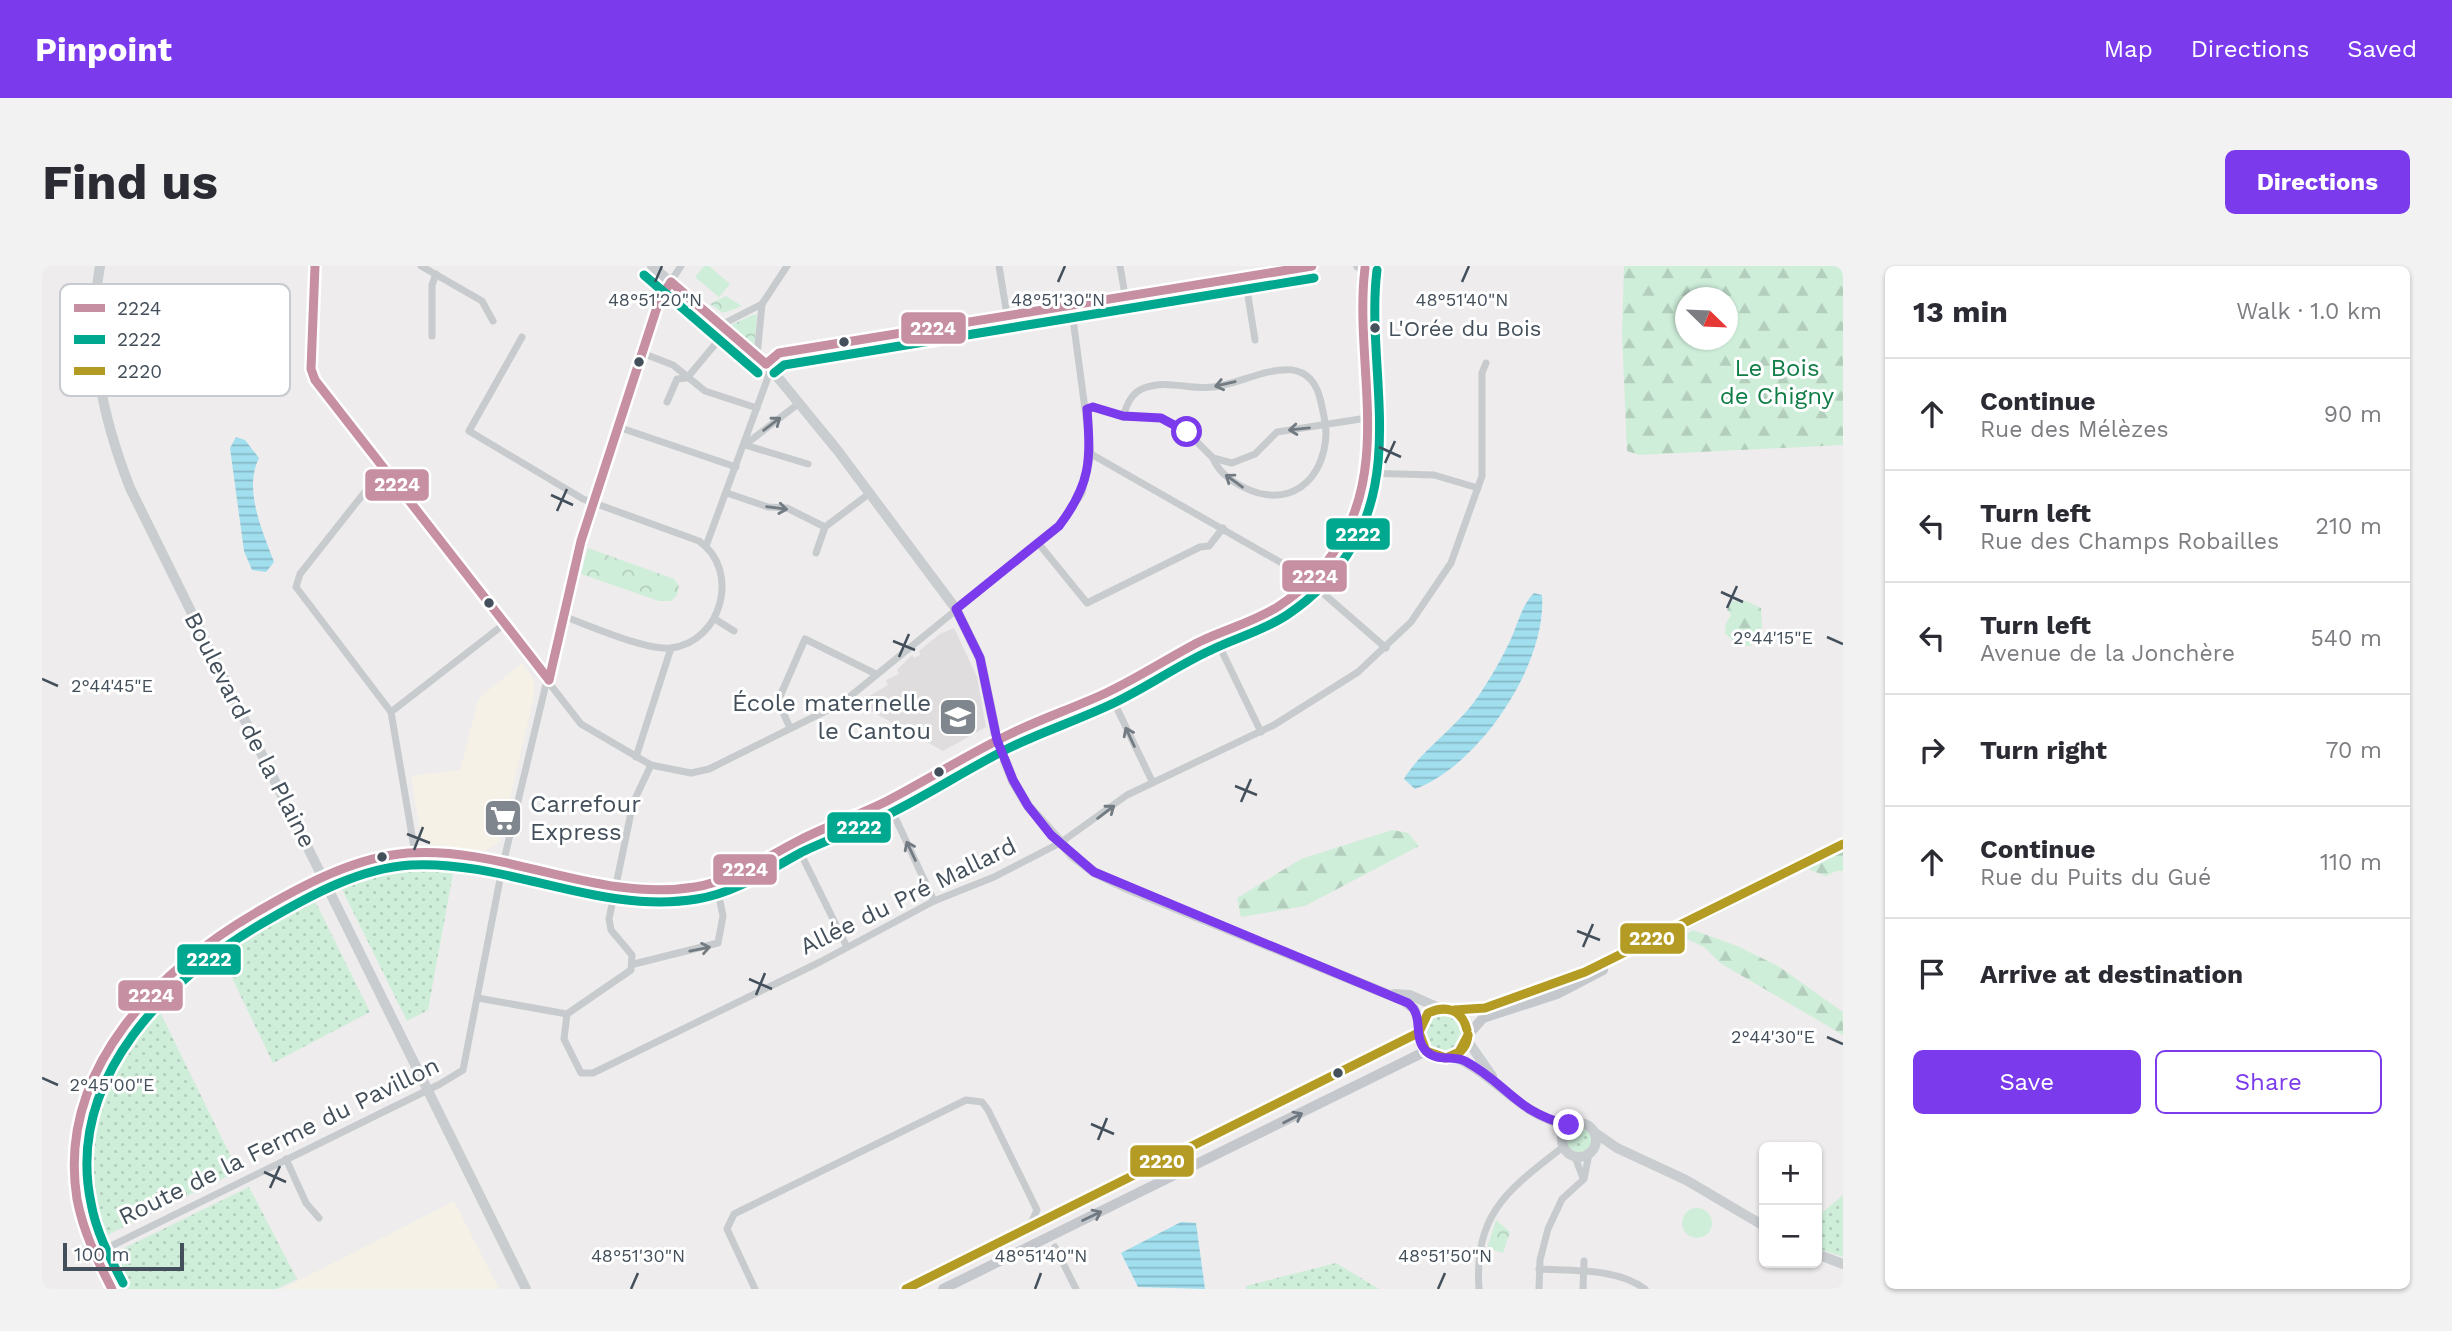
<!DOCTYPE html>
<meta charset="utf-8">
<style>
body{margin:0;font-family:"Work Sans",sans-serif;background:#f2f2f3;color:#2b2b33}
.controls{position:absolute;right:21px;bottom:21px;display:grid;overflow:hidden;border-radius:10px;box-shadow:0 2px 5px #0004}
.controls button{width:63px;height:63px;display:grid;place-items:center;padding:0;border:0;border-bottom:2px solid #e1e1e2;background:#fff;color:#2b2b33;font:35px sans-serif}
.compass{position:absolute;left:1633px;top:21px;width:63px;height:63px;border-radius:50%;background:#fff;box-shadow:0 2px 5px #0004;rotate:113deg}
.scale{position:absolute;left:21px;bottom:18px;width:121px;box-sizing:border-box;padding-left:7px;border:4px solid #434f5a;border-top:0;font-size:19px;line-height:24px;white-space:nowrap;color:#434f5a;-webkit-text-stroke:5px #fff;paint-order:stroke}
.stop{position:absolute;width:21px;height:21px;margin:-16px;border:5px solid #7c3aed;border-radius:50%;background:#fff}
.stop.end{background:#7c3aed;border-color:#fff;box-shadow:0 2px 7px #0008}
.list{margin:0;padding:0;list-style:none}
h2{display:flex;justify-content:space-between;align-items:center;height:91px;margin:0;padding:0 28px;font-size:30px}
h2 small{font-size:23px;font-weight:400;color:#7c7c81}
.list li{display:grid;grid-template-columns:46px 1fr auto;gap:21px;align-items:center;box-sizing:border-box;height:112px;padding:0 28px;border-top:2px solid #e1e1e2}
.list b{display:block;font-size:26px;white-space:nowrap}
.list p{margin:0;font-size:23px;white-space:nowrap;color:#7c7c81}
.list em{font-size:23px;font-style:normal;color:#7c7c81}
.actions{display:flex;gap:14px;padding:21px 28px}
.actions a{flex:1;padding:16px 0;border:2px solid #7c3aed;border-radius:10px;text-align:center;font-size:24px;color:#7c3aed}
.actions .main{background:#7c3aed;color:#fff}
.icon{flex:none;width:38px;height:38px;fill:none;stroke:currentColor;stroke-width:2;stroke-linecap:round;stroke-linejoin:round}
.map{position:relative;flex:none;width:1801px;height:1023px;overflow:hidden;border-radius:10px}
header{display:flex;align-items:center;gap:42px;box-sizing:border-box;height:98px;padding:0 35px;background:#7c3aed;color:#fff}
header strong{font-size:33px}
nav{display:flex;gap:38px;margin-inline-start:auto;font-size:24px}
.intro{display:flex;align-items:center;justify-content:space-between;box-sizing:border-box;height:168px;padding:0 42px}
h1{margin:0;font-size:49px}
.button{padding:18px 32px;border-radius:10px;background:#7c3aed;color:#fff;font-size:24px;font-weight:700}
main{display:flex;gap:42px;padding:0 42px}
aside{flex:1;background:#fff;border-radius:10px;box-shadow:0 2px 5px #0004}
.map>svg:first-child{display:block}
</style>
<header>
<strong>Pinpoint</strong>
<nav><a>Map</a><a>Directions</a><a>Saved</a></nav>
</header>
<div class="intro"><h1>Find us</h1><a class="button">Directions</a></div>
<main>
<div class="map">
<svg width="1801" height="1023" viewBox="0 0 1801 1023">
<defs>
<pattern id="grass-dots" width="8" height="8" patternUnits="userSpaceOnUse" patternTransform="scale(1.75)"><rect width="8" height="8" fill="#cfeeda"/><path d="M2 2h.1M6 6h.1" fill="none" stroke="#b3cebd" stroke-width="1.8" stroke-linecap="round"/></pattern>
<pattern id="forest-firs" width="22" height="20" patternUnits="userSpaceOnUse" patternTransform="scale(1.75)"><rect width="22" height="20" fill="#cfeeda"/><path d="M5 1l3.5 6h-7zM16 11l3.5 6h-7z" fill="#b3cebd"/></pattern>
<pattern id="park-crowns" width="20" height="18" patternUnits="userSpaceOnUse" patternTransform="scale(1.75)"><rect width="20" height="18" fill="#cfeeda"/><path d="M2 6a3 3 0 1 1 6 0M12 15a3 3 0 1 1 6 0" fill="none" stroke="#b3cebd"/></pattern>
<pattern id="water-rules" width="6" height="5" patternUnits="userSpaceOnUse" patternTransform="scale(1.75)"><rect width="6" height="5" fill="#a1dfef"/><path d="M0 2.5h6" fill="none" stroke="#85b7c5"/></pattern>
</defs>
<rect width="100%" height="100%" fill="#eeecec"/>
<g fill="#f6f1e6">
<path d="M480,397L492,414V430L458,576L443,585L386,578L379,571L369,510L418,504L437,432Z"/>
<path d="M412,935L457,1023H240L258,1014Z"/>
</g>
<path fill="#dfddde" d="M912,362L935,411L944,461L901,485L815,437L846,419L844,414L857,408L855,404L870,389L872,392L878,389L877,385L898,368Z"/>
<g fill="url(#grass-dots)">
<path d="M380,600L412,602L386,744L365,755L300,623L303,616L351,602Z"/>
<path d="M270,629L328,746L231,797L176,683L202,664Z"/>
<path d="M111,738H114L196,905L57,973C18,893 55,800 111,738Z"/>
<circle cx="1402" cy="766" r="21"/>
<circle cx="1537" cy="873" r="13"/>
<path d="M207,921L255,1013L235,1023H79L64,991Z"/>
<path d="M1801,929V991L1775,982V951Z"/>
<path d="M1294,997L1337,1023H1204V1020Z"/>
</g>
<g fill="url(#forest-firs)" fill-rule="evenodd">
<path d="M1582,0H1801V179L1597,189L1585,185L1580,68ZM1644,32H1686V74H1644Z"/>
<path d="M1690,335H1704L1719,342L1720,362L1709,380L1695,379L1683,367L1684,357L1689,349L1685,344Z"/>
<path d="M1350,564L1366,567L1377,580L1263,640L1199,651L1195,632L1259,593Z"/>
<path d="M1801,586V605H1794L1784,610L1766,603Z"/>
<path d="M1651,664L1695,680L1736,700L1801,746V769L1678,697L1662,681L1640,671Z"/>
</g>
<g fill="url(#park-crowns)">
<path d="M684,30L700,40L681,47L668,38Z"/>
<path d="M713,48L715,50L712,84C704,77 688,70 691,58Z"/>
<path d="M546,282L632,313L637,320L635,329L629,335H617L539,308Z"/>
<path d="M1454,954L1468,966L1461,987L1445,982Z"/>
</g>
<g fill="#cfeeda">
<path d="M662,0H667L688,18L677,31L653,11Z"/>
<circle cx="1655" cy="957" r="15"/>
</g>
<g fill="url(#water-rules)">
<path d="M194,171L203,174L217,192C201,224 221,266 232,296L224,306L210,304L202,285L188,182Z"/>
<path d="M1492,327L1500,329C1505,398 1438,499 1373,523L1362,513C1378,485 1415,461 1435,432C1447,415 1459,394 1468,375C1476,359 1479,340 1492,327Z"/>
<path d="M1139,956L1154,957L1163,1023L1096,1021L1079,987Z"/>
</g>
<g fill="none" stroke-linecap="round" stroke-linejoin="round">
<g stroke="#c8cbcd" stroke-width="7">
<path d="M273,0L269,103L279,124L539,458L609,499L649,507L667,503L800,437L1017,260L1040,227L1049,188L1029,38"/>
<path d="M379,0L440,35L451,55"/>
<path d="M957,0L965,49"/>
<path d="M1078,0L1083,29"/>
<path d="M1203,11L1213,74"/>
<path d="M679,59L720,38L745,0"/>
<path d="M390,70V19L394,8"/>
<path d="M480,71L427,165L541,233L657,275C699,304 680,376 629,382C605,385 546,359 521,350"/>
<path d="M600,87L631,99L663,125L715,142"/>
<path d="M715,90L720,38"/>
<path d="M625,136L635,113L645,112L685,64"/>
<path d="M1045,143L1051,141L1081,151L1119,152L1145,166L1171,192L1190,197L1213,188L1235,166L1325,152"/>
<path d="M1081,151C1085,138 1089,127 1102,122C1125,113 1147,124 1171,121C1208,117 1266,76 1279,136C1281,146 1284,157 1284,168C1282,216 1246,244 1201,221C1189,215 1176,205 1171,192"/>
<path d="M576,161L694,201"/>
<path d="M704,178L756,138"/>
<path d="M703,179L766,198"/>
<path d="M1049,188L1259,308L1344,382"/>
<path d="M341,203L258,308L254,321L349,446L373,587"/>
<path d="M1323,207L1392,209L1436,222"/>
<path d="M685,227L726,241L745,242L783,261"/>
<path d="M997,278L1045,337L1158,281L1167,280L1181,262"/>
<path d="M664,280L729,103"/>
<path d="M774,287L783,261L828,227"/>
<path d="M673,353L692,365"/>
<path d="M1172,369L1219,466"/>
<path d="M1067,426L1110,515"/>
<path d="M349,446L461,359"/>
<path d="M748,462L736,435L763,373L834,408"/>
<path d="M594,491L629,382"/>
<path d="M845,534L892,635"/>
<path d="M753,576L805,681"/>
<path d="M592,698L676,677L681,650L674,616"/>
<path d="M436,732L525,748L589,704L590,689L569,664L567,653L591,537L609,499"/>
<path d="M525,748L522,773L539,807H551L778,696L892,635L952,611L1018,577L1085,529L1232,459L1316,406L1369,356L1409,297L1440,210V107L1444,97"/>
<path d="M1533,891L1541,912"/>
<path d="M244,893L264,937L277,952"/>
<path d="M1013,981L1034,1023"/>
<path d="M53,988L398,818L421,804L461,598L536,284L618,32L639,0"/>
<path d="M1497,1003C1531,1005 1575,1002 1603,1023"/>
<path d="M70,1023C54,992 38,960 34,924C20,792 126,690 234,635C277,613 320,590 369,587C466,581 557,639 654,621C690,614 718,594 750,578C775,564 803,556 829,543C873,522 913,496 956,474C990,456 1027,444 1062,428C1097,412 1129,390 1163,373C1184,364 1206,358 1225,347C1258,329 1287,299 1305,265C1328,221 1325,172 1323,124C1322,89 1322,53 1321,18L1323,2"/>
<path d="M713,1023L685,963L692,948L924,834L940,836L946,844L995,944L987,962"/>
<path d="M1437,1023C1432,947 1466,924 1521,881"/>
<path d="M1497,1023L1498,994L1506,963L1520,933L1542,913L1547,888"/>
<path d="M1541,1023L1542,995"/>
</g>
<g stroke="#c9cdd0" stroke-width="10">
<path d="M58,0C44,77 60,150 88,222L484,1023"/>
<path d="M610,0L729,103L796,185L914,343L938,392L955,474L971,515L986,540L1030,589L1052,606L1083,621L1362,735L1372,743L1378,757"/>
<path d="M1316,0H1329"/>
<path d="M724,98L737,87L1270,0"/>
<path d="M1352,728L1368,729L1397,742"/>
<path d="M1425,774L1450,810"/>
<path d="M1411,790C1458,811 1472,846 1527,860"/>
<circle cx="1537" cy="874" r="17"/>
<path d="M1552,866L1575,882L1644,914L1722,960"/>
<path d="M1775,988L1801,998"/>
</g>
<g stroke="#c4c7cc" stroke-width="10">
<circle cx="1402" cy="767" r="25"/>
<path d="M1412,744C1471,757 1734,611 1801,578"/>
<path d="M1427,768L1441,752L1515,728L1561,704"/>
<path d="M864,1023L1376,767"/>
<path d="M901,1023L1384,785"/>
</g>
<g stroke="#fff" stroke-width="14">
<g id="bus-1">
<path d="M273,0L269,103L273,114L507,414"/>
<path d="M629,16L724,98"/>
<path d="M724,98L737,87L1270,0"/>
<path d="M507,414L539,275L618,32L629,16"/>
<path d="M70,1023C55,994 41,965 35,933C14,803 119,700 222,642C265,617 315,591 366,587C463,580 555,637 653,621C691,615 724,591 758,574C787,559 818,549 847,534C887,513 925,489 966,469C998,453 1032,442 1064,427C1096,412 1126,392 1157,376C1184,363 1212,356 1237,340C1261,324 1282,303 1297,278C1349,196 1312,92 1323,2"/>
</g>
</g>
<g stroke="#fff" stroke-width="14">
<g id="bus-2">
<path d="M602,9L716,107"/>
<path d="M732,107L742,99L1272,12"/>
<path d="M81,1017C68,992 54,966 49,937C23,812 127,710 226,654C269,629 318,602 369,599C466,594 557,649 655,633C693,627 727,604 760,586C789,572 820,562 849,547C889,527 927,502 967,482C1002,465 1039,453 1074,436C1105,421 1135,400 1167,385C1193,372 1221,365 1245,349C1272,331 1295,307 1311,279C1360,196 1324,93 1335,4"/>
</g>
</g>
<g stroke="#fff" stroke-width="14">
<g id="bus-3">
<path d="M1412,744L1443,742L1543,706L1801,578"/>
<path d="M1384,785L1404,792L1417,786L1426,769"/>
<path d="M1384,785C1401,798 1424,791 1426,769"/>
<path d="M1384,785L1377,766L1386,747C1404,739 1420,743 1425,764"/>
<path d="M864,1023L1376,767"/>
</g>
</g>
<use href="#bus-1" stroke="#c78fa2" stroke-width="9"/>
<use href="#bus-2" stroke="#00a88f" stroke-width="9"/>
<use href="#bus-3" stroke="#b49b24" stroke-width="9"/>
</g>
<defs><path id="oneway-shaft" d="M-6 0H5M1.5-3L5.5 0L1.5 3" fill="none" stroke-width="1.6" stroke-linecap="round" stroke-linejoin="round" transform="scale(1.75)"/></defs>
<g stroke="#727a82">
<use href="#oneway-shaft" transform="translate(1183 118) rotate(167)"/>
<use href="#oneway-shaft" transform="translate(730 158) rotate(-37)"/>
<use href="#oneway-shaft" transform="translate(1257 163) rotate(174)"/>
<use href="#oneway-shaft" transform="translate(1192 215) rotate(-144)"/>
<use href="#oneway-shaft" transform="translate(735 242) rotate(8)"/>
<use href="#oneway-shaft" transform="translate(1088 471) rotate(-115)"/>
<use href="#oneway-shaft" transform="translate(1064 546) rotate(-37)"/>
<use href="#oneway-shaft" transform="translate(869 585) rotate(-115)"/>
<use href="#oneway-shaft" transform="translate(658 683) rotate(-11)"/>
</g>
<g stroke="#707982">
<use href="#oneway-shaft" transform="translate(1251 852) rotate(-27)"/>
<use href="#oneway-shaft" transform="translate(1050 950) rotate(-26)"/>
</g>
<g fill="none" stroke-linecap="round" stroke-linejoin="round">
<path stroke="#7c3aed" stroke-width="9" d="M1145,166L1119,152L1081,150L1051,141L1045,143C1049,194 1049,218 1017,260L914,343L938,392L955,474L971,514L986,540L1009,569L1052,606L1366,737C1383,750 1370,771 1384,785C1395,796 1410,789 1423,795C1466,818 1473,846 1527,859"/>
</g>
<path fill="none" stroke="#434f5a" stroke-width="2.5" d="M613,16L620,0M1016,16L1023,0M1420,16L1427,0M1337,181L1359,191M1343,197L1353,175M509,229L531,239M515,245L525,223M1679,326L1701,336M1685,342L1695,320M1785,371L1801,378M851,375L873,384M857,391L867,368M0,413L16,420M1193,520L1215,529M1199,536L1209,513M365,568L388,577M372,584L381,561M1535,665L1558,674M1541,681L1551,658M707,713L730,723M714,729L723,707M1785,771L1801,778M0,812L16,819M1049,858L1072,868M1056,874L1065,852M222,906L244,916M228,922L238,900M589,1023L596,1007M993,1023L999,1007M1396,1023L1403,1007"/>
<defs>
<g id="school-square" transform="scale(2.0125)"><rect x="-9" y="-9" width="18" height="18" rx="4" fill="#7f868d" stroke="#fff"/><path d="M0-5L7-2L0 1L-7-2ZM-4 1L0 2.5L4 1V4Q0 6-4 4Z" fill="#fff"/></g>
<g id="supermarket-square" transform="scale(2.0125)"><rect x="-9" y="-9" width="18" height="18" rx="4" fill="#7f868d" stroke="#fff"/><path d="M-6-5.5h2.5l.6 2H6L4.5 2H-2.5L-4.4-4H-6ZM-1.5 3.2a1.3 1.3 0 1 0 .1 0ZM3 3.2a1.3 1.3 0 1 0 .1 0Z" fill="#fff"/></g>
</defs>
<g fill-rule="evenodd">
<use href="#school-square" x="916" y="451"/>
<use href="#supermarket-square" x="461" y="552"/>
</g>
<g fill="#434f5a" stroke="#fff" stroke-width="2.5">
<circle cx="1333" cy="62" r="6"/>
<circle cx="802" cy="76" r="6"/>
<circle cx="597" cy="96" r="6"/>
<circle cx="447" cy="337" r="6"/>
<circle cx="897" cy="506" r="6"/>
<circle cx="340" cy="591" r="6"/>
<circle cx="1296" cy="807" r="6"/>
</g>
<g text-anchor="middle" stroke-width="6" stroke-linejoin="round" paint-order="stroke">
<g font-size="22" fill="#434f5a" stroke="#fff" text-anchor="start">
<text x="1346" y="70">L'Orée du Bois</text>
</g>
<g font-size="24" fill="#117e47" stroke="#fff">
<text x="1735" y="110">Le Bois<tspan x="1735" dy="28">de Chigny</tspan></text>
</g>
<g font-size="24" fill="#434f5a" stroke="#fff" text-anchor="end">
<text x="889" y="445">École maternelle<tspan x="889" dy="28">le Cantou</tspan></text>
<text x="488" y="546" text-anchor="start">Carrefour<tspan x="488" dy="28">Express</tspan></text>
</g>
<g font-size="24" fill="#434f5a" stroke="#fff">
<text transform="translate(208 464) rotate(63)" y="8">Boulevard de la Plaine</text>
<text transform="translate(866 630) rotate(-26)" y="8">Allée du Pré Mallard</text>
<text transform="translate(237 875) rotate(-26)" y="8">Route de la Ferme du Pavillon</text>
</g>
</g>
<rect x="18" y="18" width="230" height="112" rx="10" fill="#fff" stroke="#c7cace" stroke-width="2"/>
<rect x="32" y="38" width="31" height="8" fill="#c78fa2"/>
<rect x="32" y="69" width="31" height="9" fill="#00a88f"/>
<rect x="32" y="101" width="31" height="8" fill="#b49b24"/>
<g font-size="19" fill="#434f5a">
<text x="75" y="49">2224</text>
<text x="75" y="80">2222</text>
<text x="75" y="112">2220</text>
</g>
<g font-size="18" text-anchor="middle" fill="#434f5a" stroke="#fff" stroke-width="6" stroke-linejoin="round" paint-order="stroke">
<text x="613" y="40">48°51'20"N</text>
<text x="1016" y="40">48°51'30"N</text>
<text x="1420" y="40">48°51'40"N</text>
<text x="1731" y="378">2°44'15"E</text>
<text x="70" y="426">2°44'45"E</text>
<text x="1731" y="777">2°44'30"E</text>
<text x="70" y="825">2°45'00"E</text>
<text x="596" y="996">48°51'30"N</text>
<text x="999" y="996">48°51'40"N</text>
<text x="1403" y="996">48°51'50"N</text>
</g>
<g stroke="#fff" stroke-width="2.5">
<rect x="858" y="45" width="67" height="34" rx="7" fill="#c78fa2"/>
<rect x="322" y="202" width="66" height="34" rx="7" fill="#c78fa2"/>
<rect x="1283" y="251" width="66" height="34" rx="7" fill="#00a88f"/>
<rect x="1239" y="293" width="67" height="34" rx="7" fill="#c78fa2"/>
<rect x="784" y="545" width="66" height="33" rx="7" fill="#00a88f"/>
<rect x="670" y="587" width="66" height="33" rx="7" fill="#c78fa2"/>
<rect x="1577" y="656" width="67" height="33" rx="7" fill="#b49b24"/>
<rect x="134" y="677" width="66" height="33" rx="7" fill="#00a88f"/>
<rect x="75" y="713" width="67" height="33" rx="7" fill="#c78fa2"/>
<rect x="1087" y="878" width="66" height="34" rx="7" fill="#b49b24"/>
</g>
<g font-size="19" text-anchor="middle" font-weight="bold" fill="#fff">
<text x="891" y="69">2224</text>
<text x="355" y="225">2224</text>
<text x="1316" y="275">2222</text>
<text x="1273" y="317">2224</text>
<text x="817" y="568">2222</text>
<text x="703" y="610">2224</text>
<text x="1610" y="679">2220</text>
<text x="167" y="700">2222</text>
<text x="109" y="736">2224</text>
<text x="1120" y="902">2220</text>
</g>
</svg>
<div class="controls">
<button>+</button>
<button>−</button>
</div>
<svg class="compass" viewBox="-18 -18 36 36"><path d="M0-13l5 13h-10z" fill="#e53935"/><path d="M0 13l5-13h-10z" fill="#7c7c81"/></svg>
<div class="scale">100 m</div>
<div class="stop" style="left:1145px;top:166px"></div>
<div class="stop end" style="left:1527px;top:859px"></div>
</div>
<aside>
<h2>13 min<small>Walk · 1.0 km</small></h2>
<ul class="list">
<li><svg class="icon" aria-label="ahead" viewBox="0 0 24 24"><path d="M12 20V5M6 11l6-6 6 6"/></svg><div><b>Continue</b><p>Rue des Mélèzes</p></div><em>90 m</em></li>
<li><svg class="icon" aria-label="left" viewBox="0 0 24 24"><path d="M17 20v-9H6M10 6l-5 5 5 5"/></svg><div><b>Turn left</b><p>Rue des Champs Robailles</p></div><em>210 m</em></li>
<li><svg class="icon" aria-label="left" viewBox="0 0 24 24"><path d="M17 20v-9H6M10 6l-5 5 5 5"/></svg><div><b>Turn left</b><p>Avenue de la Jonchère</p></div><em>540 m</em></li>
<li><svg class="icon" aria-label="right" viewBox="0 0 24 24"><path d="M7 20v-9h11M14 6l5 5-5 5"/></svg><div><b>Turn right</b></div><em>70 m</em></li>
<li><svg class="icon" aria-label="ahead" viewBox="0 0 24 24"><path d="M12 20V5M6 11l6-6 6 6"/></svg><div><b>Continue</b><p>Rue du Puits du Gué</p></div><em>110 m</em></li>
<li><svg class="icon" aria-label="arrive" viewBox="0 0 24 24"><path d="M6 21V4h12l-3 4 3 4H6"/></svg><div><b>Arrive at destination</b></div></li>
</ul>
<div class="actions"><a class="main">Save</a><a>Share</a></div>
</aside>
</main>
